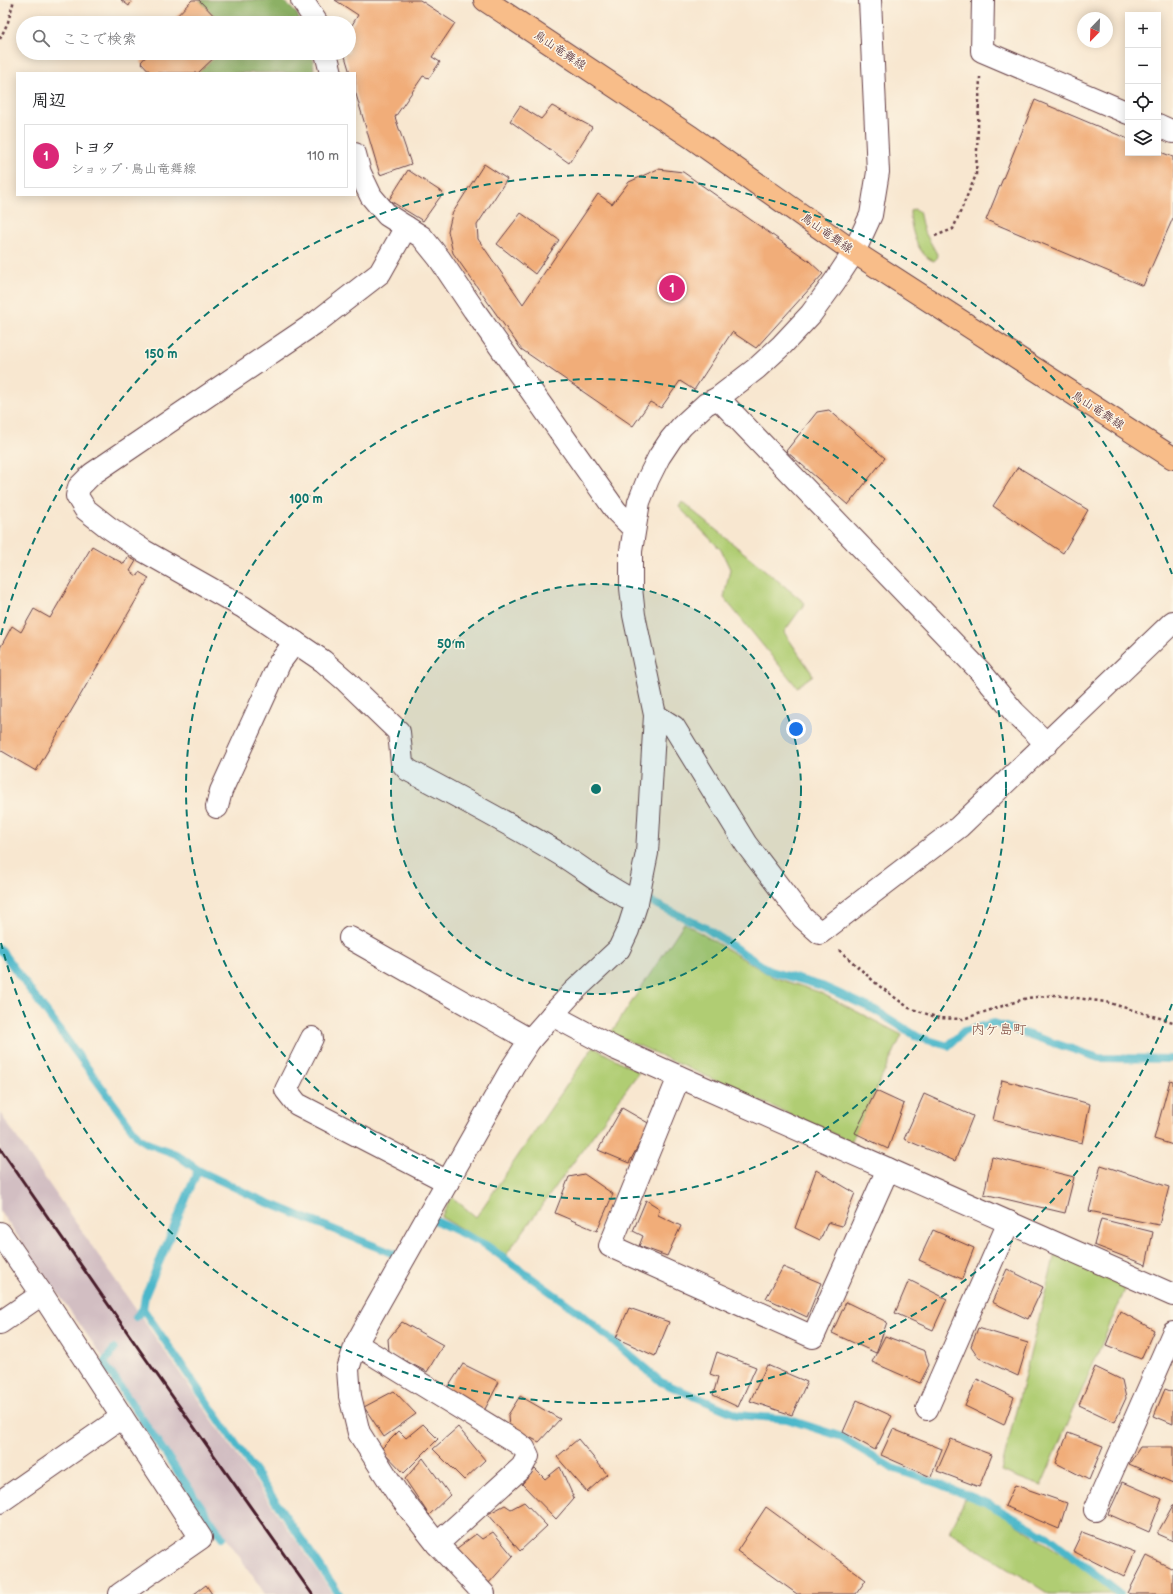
<!DOCTYPE html>
<html lang="ja">
<meta charset="utf-8">
<style>
body{margin:0;font-family:"Balsamiq Sans","Klee One",sans-serif;background:#f6f6f6;color:#202124}
.controls{position:absolute;right:12px;top:12px;display:grid;overflow:hidden;border-radius:0px;box-shadow:0 2px 10px #0003}
.controls button{width:36px;height:36px;display:grid;place-items:center;padding:0;border:0;border-bottom:1px solid #e0e0e0;background:#fff;color:#202124;font:20px sans-serif}
.compass{position:absolute;left:1077px;top:12px;width:36px;height:36px;border-radius:50%;background:#fff;box-shadow:0 2px 10px #0003;rotate:203deg}
.you{position:absolute;left:796px;top:729px;width:14px;height:14px;margin:-10px;border:3px solid #fff;border-radius:50%;background:#1a73e8;box-shadow:0 0 0 6px #1a73e833}
.badge{display:grid;place-items:center;width:26px;height:26px;border-radius:50%;background:#db2777;color:#fff;font-size:13px;font-weight:700}
.pin{position:absolute;translate:-50% -50%;border:2px solid #fff;box-shadow:0 1px 4px #0006}
.list{margin:0;padding:0;list-style:none}
h2{display:flex;justify-content:space-between;align-items:center;height:52px;margin:0;padding:0 16px;font-size:17px}
h2 small{font-size:13px;font-weight:400;color:#757577}
.list li{display:grid;grid-template-columns:26px 1fr auto;gap:12px;align-items:center;box-sizing:border-box;height:64px;margin:0 8px 8px;padding:0 8px;border:1px solid #e0e0e0;border-radius:0px}
.list b{display:block;font-size:15px;white-space:nowrap}
.list p{margin:0;font-size:13px;white-space:nowrap;color:#757577}
.list em{font-size:13px;font-style:normal;color:#757577}
.icon{flex:none;width:22px;height:22px;fill:none;stroke:currentColor;stroke-width:2;stroke-linecap:round;stroke-linejoin:round}
.map{position:relative;flex:none;width:1173px;height:1594px;overflow:hidden}
.search{position:absolute;background:#fff;box-shadow:0 2px 10px #0003;left:16px;top:16px;width:340px;height:44px;display:flex;align-items:center;gap:10px;box-sizing:border-box;padding:0 14px;border-radius:22px;color:#757577;font-size:15px}
.panel{position:absolute;background:#fff;box-shadow:0 2px 10px #0003;left:16px;top:72px;width:340px;height:124px;border-radius:0px}
.map>svg:first-child{display:block}
</style>
<div class="map">
<svg width="1173" height="1594" viewBox="0 0 1173 1594">
<rect width="100%" height="100%" fill="#fcf5e5"/>
<filter id="ink" filterUnits="userSpaceOnUse"><feTurbulence type="fractalNoise" baseFrequency=".025" numOctaves="2"/><feDisplacementMap in="SourceGraphic" scale="8" xChannelSelector="R" yChannelSelector="G"/><feConvolveMatrix kernelMatrix="1 2 1 2 8 2 1 2 1" color-interpolation-filters="sRGB"/></filter>
<filter id="wash" filterUnits="userSpaceOnUse"><feTurbulence type="fractalNoise" baseFrequency=".012" numOctaves="4" result="noise"/><feDisplacementMap in="SourceGraphic" scale="16" xChannelSelector="R" yChannelSelector="G"/><feGaussianBlur stdDeviation="0.9" result="paint"/><feColorMatrix in="noise" values="0 0 0 0 0 0 0 0 0 0 0 0 0 0 0 0 0 1.4 0 .05"/><feComposite in="paint" operator="in"/></filter>
<g filter="url(#wash)">
<rect width="100%" height="100%" fill="#f8e7d0"/>
<path fill="#d2bec2" d="M0,1113L69,1213L333,1594H265L102,1356L0,1211Z"/>
<g fill="#b0cd73" stroke="#7d764f">
<path d="M914,209L919,211L923,229L937,254L938,257L934,261C917,256 910,227 910,211Z"/>
<path d="M682,502L805,603L784,632L813,675L797,687L724,598L730,569L721,550L679,507Z"/>
<path d="M684,923L773,977L819,992L902,1035L851,1142L611,1033Z"/>
<path d="M593,1047L639,1072L506,1255L441,1217L452,1197L476,1217Z"/>
<path d="M1055,1254L1127,1285L1041,1486L1001,1471Z"/>
<path d="M968,1492L1123,1594H1049L950,1532Z"/>
</g>
<g fill="#8cb065" stroke="#6b6848">
<path d="M199,0H283L297,14L301,23H221Z"/>
<path d="M219,53H313L314,73H198Z"/>
</g>
<g fill="none" stroke-linecap="round" stroke-linejoin="round">
<g stroke="#4cb7ca" stroke-width="8">
<path d="M647,900L704,927L770,971L822,986L875,1010L918,1037L948,1046L964,1031L994,1023L1099,1058L1173,1059"/>
<path d="M0,949L139,1138L149,1144L176,1154L198,1170L261,1200L394,1254"/>
<path d="M198,1170L145,1296L143,1309L339,1594"/>
<path d="M436,1221L486,1245L584,1316L661,1382L738,1415L787,1419L839,1436L892,1468L939,1484L987,1503L1051,1539L1120,1594"/>
<path d="M136,1317L143,1309"/>
<path d="M114,1349L104,1363L222,1537"/>
</g>
</g>
<g id="blocks">
<g fill="#f1ad79">
<path d="M121,0H132L129,6Z"/>
<path d="M192,0H199L221,23H170Z"/>
<path d="M335,0H420L455,23L432,57L440,62L429,78L423,76L395,117L411,164L380,175L355,91V73H350L344,53H349V30L358,15Z"/>
<path d="M149,53H177L179,55L181,53H219L198,73H151L141,62Z"/>
<path d="M1035,100L1128,139V153H1158V151L1173,157V218L1143,286L986,220Z"/>
<path d="M520,106L541,119L552,106L592,127L569,163L510,121Z"/>
<path d="M484,164L507,179L477,225L478,239L523,304L598,194L612,204L629,182L658,169L683,172L809,261L823,274L756,348L732,332L694,390L680,381L661,408L650,402L633,426L521,349L453,253L448,231L452,214Z"/>
<path d="M408,170L443,193L423,221L389,200Z"/>
<path d="M521,213L559,240L535,274L497,244Z"/>
<path d="M829,410L885,458L848,505L786,451L817,412Z"/>
<path d="M1018,467L1088,510L1063,553L993,506Z"/>
<path d="M92,546L124,564L128,557L136,561L130,571L137,576L139,572L149,578L36,771L0,750V648L12,626L21,632L34,609L50,618Z"/>
<path d="M1002,1080L1090,1104L1082,1143L993,1120Z"/>
<path d="M1170,1080L1173,1081V1145L1154,1139Z"/>
<path d="M876,1091L904,1104L888,1149L855,1133Z"/>
<path d="M924,1094L973,1116L955,1161L904,1139Z"/>
<path d="M622,1108L650,1124L629,1163L598,1150Z"/>
<path d="M992,1157L1074,1177L1065,1213L984,1194Z"/>
<path d="M1101,1165L1169,1187L1159,1225L1089,1211Z"/>
<path d="M816,1170L855,1193L842,1226L828,1222L820,1240L795,1228Z"/>
<path d="M584,1174L613,1194L597,1231L555,1213L569,1177Z"/>
<path d="M646,1200L659,1208L658,1215L681,1226L667,1256L639,1246L643,1236L633,1231Z"/>
<path d="M1101,1219L1153,1232L1146,1265L1094,1245Z"/>
<path d="M933,1230L974,1248L962,1279L919,1260Z"/>
<path d="M783,1267L821,1283L807,1317L766,1298Z"/>
<path d="M1007,1269L1043,1287L1028,1319L992,1302Z"/>
<path d="M909,1280L947,1299L933,1330L895,1313Z"/>
<path d="M846,1302L887,1322L876,1353L832,1333Z"/>
<path d="M629,1308L669,1322L655,1356L616,1338Z"/>
<path d="M1120,1311L1154,1330L1141,1359L1106,1345Z"/>
<path d="M402,1322L443,1345L427,1372L389,1352L388,1339Z"/>
<path d="M978,1328L1028,1343L1018,1376L979,1358L971,1346Z"/>
<path d="M885,1336L925,1351L929,1365L920,1383L872,1362Z"/>
<path d="M717,1352L756,1367L738,1407L713,1395L718,1377L710,1374Z"/>
<path d="M463,1364L499,1382L484,1411L447,1389Z"/>
<path d="M767,1365L807,1382L792,1415L750,1401Z"/>
<path d="M1095,1367L1122,1380L1126,1398L1115,1422L1079,1405Z"/>
<path d="M977,1379L1014,1397L1004,1425L965,1406Z"/>
<path d="M1165,1389L1173,1392V1424L1154,1416Z"/>
<path d="M394,1391L416,1414L384,1437L364,1407Z"/>
<path d="M520,1396L560,1419L539,1442L509,1427L508,1415Z"/>
<path d="M857,1400L892,1416L875,1450L843,1432Z"/>
<path d="M423,1424L438,1439L404,1473L381,1449L399,1431L406,1438Z"/>
<path d="M458,1427L485,1460L464,1480L433,1449Z"/>
<path d="M893,1429L942,1449L931,1477L881,1455Z"/>
<path d="M1068,1433L1103,1446L1089,1480L1056,1463Z"/>
<path d="M578,1439L607,1474L587,1492L557,1457Z"/>
<path d="M951,1439L992,1455L979,1487L937,1471Z"/>
<path d="M1140,1447H1173V1483L1129,1464Z"/>
<path d="M423,1458L450,1495L429,1515L405,1479Z"/>
<path d="M560,1467L574,1498L556,1519L522,1484L535,1469L545,1479Z"/>
<path d="M1123,1482L1162,1499L1149,1532L1108,1514Z"/>
<path d="M1015,1485L1067,1503L1059,1529L1005,1506Z"/>
<path d="M524,1502L547,1526L520,1551L488,1514L505,1505L511,1509Z"/>
<path d="M1173,1505V1541L1157,1534Z"/>
<path d="M766,1507L866,1580L856,1594H797L737,1551Z"/>
<path d="M493,1532L513,1556L488,1584L456,1549L476,1534L482,1539Z"/>
<path d="M1082,1532L1135,1552L1124,1577L1073,1551Z"/>
<path d="M1147,1556L1173,1569V1594H1132L1128,1593Z"/>
<path d="M206,1585L212,1594H194Z"/>
</g>
</g>
</g>
<g filter="url(#ink)">
<use href="#blocks" fill-opacity="0" stroke="#643d44" stroke-width="1"/>
<g fill="none" stroke-linecap="round" stroke-linejoin="round">
<g stroke="#643d44" stroke-width="24">
<g id="minor">
<path d="M302,0L317,23"/>
<path d="M983,0L982,51L1128,113"/>
<path d="M326,53L331,73"/>
<path d="M1158,125L1173,132"/>
<path d="M355,154L360,173L371,196L387,215L422,237L439,258L474,310L616,511L634,529"/>
<path d="M406,227L380,273L318,321L92,474L79,487L77,496L85,509L108,527L144,551L243,607L323,661L346,681L399,732L402,763L408,770C459,797 510,824 560,854C586,870 609,890 637,902"/>
<path d="M718,398L980,671L1014,712L1047,744"/>
<path d="M655,715L674,727L746,844L803,918L820,933L959,827L1173,622"/>
<path d="M217,807L221,791L280,662L295,642"/>
<path d="M350,938L530,1040"/>
<path d="M552,1015L614,1048L1173,1295"/>
<path d="M312,1038L286,1090L297,1104L448,1182"/>
<path d="M679,1077L610,1246L813,1337L888,1169"/>
<path d="M0,1233L42,1294L201,1538L120,1594"/>
<path d="M0,1323L42,1294"/>
<path d="M356,1344L516,1442L524,1448L528,1456L522,1467L437,1544"/>
<path d="M927,1409L1009,1222"/>
<path d="M0,1502L122,1417"/>
<path d="M1095,1510L1173,1333"/>
<path d="M484,1594L437,1544L397,1493L359,1433L350,1396L348,1369L356,1344L372,1315L513,1066L530,1040L552,1015L573,992L619,949L628,930L637,902L647,853L655,715L634,615L631,588V551L639,502L648,479L659,457L671,439L682,426L706,404L718,398L757,368L782,345L811,314L835,281L854,252L871,215L878,172L870,0"/>
</g>
</g>
<g stroke="#643d44" stroke-width="24">
<path id="major" d="M485,0L691,137L854,252L1173,458"/>
</g>
<g stroke="#643d44" stroke-width="2.5" stroke-dasharray="3 3" stroke-linecap="butt">
<path d="M0,39L8,22L14,0"/>
<path d="M935,236L953,229L976,175L980,77"/>
<path d="M839,950L878,985L909,1008L939,1018L963,1019L1027,998L1055,995L1106,1002L1173,1022"/>
</g>
<use href="#minor" stroke="#fff" stroke-width="22"/>
<use href="#major" stroke="#f8bd89" stroke-width="22"/>
<path stroke="#4a1f2b" stroke-width="3" d="M0,1148L141,1352L312,1594"/>
</g>
</g>
<circle cx="596" cy="789" r="205" fill="#0f766e" fill-opacity=".12"/>
<g fill="none" stroke="#0f766e" stroke-width="2" stroke-dasharray="7 5">
<circle cx="596" cy="789" r="205"/>
<circle cx="596" cy="789" r="410"/>
<path d="M1172 1004A615 615 0 0 1 1 943M1 635A615 615 0 0 1 1172 574"/>
</g>
<g text-anchor="middle" stroke-width="3" stroke-linejoin="round" paint-order="stroke">
<g font-size="12" fill="#4a1f2b" stroke="#fcf5e5">
<text transform="translate(560 50) rotate(34)" y="4">鳥山竜舞線</text>
<text transform="translate(827 233) rotate(35)" y="4">鳥山竜舞線</text>
<text transform="translate(1098 410) rotate(33)" y="4">鳥山竜舞線</text>
</g>
<g font-size="14" fill="#845146" stroke="#fcf5e5">
<text x="999" y="1034">内ケ島町</text>
</g>
</g>
<circle cx="596" cy="789" r="6" fill="#0f766e" stroke="#fcf5e5" stroke-width="2"/>
<g font-size="12" text-anchor="middle" font-weight="bold" fill="#0f766e" stroke="#fcf5e5" stroke-width="3" stroke-linejoin="round" paint-order="stroke">
<text x="161" y="358">150 m</text>
<text x="306" y="503">100 m</text>
<text x="451" y="648">50 m</text>
</g>
</svg>
<div class="controls">
<button>+</button>
<button>−</button>
<button><svg class="icon" aria-label="locate" viewBox="0 0 24 24"><circle cx="12" cy="12" r="6"/><path d="M12 2v4M12 18v4M2 12h4M18 12h4"/></svg></button>
<button><svg class="icon" aria-label="layers" viewBox="0 0 24 24"><path d="M12 4l9 5-9 5-9-5zM3 14l9 5 9-5"/></svg></button>
</div>
<svg class="compass" viewBox="-18 -18 36 36"><path d="M0-13l5 13h-10z" fill="#e53935"/><path d="M0 13l5-13h-10z" fill="#757577"/></svg>
<div class="you"></div>
<div class="pin badge" style="left:672px;top:288px">1</div>
<div class="search"><svg class="icon" aria-label="search" viewBox="0 0 24 24"><circle cx="10" cy="10" r="6"/><path d="M15 15l6 6"/></svg>ここで検索</div>
<section class="panel">
<h2>周辺<small></small></h2>
<ul class="list">
<li><span class="badge">1</span><div><b>トヨタ</b><p>ショップ · 鳥山竜舞線</p></div><em>110 m</em></li>
</ul>
</section>
</div>
